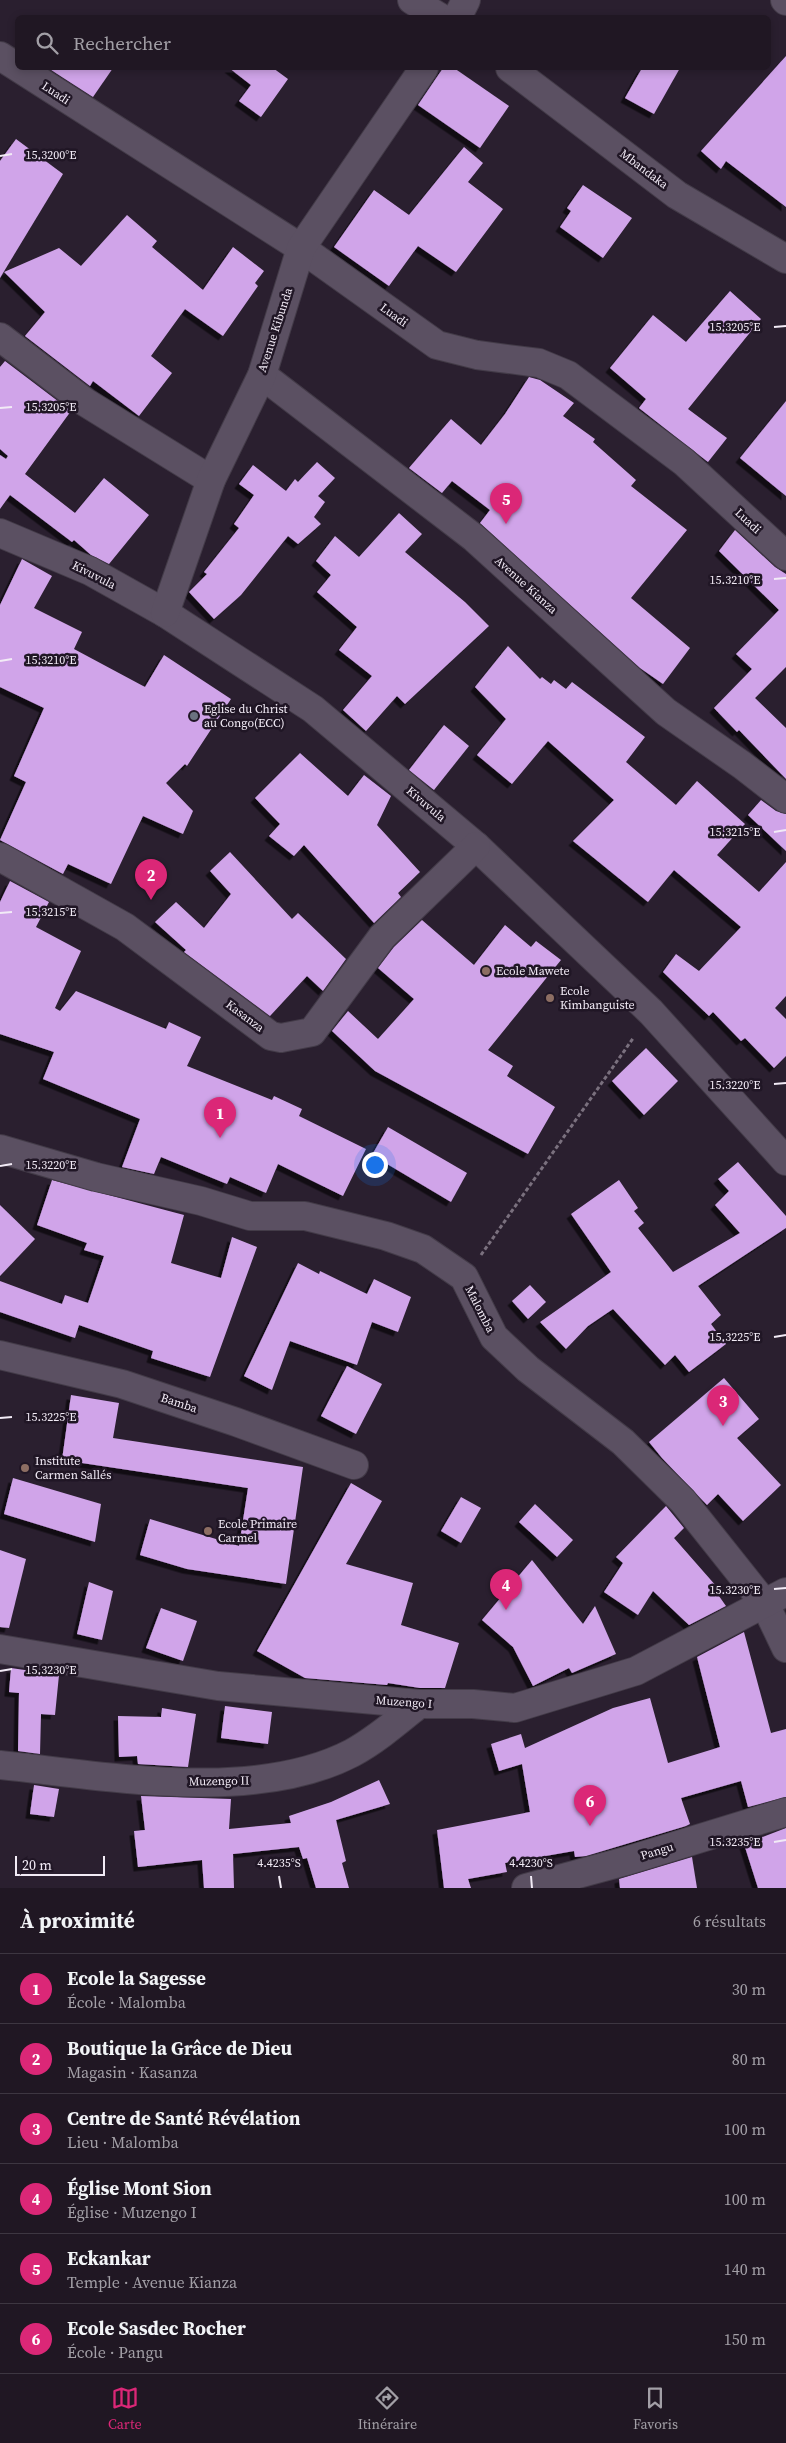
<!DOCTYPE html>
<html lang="fr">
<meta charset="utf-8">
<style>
body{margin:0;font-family:"Source Serif 4",serif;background:#2d2430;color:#f1f3f6}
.scale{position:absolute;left:15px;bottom:12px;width:90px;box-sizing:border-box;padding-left:5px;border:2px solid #f2ebf6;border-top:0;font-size:14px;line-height:18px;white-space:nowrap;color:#f2ebf6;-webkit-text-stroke:4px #201625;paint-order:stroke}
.you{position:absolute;left:374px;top:1164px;width:18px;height:18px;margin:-12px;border:4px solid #fff;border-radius:50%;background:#1a73e8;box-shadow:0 0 0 8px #1a73e833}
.badge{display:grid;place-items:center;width:32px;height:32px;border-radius:50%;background:#db2777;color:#fff;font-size:16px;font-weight:700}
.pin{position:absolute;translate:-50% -41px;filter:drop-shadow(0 1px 2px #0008)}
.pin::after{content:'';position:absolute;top:26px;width:18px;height:15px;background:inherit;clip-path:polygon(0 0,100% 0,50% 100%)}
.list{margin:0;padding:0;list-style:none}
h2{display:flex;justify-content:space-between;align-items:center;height:65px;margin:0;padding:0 20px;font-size:21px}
h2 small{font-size:16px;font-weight:400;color:#a29fa6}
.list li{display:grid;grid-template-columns:32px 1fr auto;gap:15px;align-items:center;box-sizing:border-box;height:70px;padding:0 20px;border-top:1px solid #3d3641}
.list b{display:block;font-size:19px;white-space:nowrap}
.list p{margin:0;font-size:16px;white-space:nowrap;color:#a29fa6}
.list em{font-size:16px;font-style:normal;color:#a29fa6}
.icon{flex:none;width:28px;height:28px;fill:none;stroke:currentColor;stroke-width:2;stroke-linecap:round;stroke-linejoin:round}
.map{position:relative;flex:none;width:786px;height:1888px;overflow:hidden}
.search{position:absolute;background:#201723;box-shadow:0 2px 8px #0003;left:15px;right:15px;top:15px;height:55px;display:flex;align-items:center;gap:12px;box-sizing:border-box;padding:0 18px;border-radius:8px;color:#a29fa6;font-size:19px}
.sheet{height:485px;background:#201723}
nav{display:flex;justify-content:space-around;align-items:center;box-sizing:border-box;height:70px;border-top:1px solid #3d3641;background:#201723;font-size:14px;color:#a29fa6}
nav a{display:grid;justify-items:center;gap:2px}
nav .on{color:#db2777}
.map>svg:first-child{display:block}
</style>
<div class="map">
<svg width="786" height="1888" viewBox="0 0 786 1888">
<defs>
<filter id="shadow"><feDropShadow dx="-4.5" dy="4.5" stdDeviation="0" flood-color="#0009"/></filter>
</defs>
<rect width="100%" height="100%" fill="#2a1f2f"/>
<g fill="#d0a4e9" filter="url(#shadow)">
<path d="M786,56V207L726,161L721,169L701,151Z"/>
<path d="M48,68H113L93,97Z"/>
<path d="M229,68H273L288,79L261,117L239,101L251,85Z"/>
<path d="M443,68H454L509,106L480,148L418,105Z"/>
<path d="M642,68H680L654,114L625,98Z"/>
<path d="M16,139L63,174L0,278V161Z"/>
<path d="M464,147L483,163L468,182L503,209L456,272L418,246L389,286L334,247L374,190L409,215Z"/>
<path d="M583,185L632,218L603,258L560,227L571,211L567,208Z"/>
<path d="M127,215L157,241L152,247L203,290L233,247L264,271L255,283L258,286L223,336L185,309L151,356L172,373L139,416L93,381L90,386L25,336L45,312L4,272L59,248L81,266Z"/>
<path d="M730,291L761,319L688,409L727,438L708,462L639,408L646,399L610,368L653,315L686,342Z"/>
<path d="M5,361L71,411L25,474L75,513L104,478L149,515L109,564L91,555L74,540L72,542L10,495L0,509V455L6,459L8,456L0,449V367Z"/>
<path d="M529,377L540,380L574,403L563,416L595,439L593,442L636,480L631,486L687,530L631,598L690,648L663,684L640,668L480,523L490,510L452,481L442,493L409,468L451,419L481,445L505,414Z"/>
<path d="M786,401V496L740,458Z"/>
<path d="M317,462L335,478L318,496L325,502L314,517L321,524L298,544L288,536L241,595L214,619L189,592L207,574L204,572L239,528L234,524L254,495L239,484L253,465L286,491L295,479L298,482Z"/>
<path d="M399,513L422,534L405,552L465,602L489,626L405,704L397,696L366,731L343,710L372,676L339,650L357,627L317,592L331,575L316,561L335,536L359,557Z"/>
<path d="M735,530L775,567L786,574V667L755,698L786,728V779L739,730L737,732L714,708L752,669L736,654L779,610L719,551Z"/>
<path d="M22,559L52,576L34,608L82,632L74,649L145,687L164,655L231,699L187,766L185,764L166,783L193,811L183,834L143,816L111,884L68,864L63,874L0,840L26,782L14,776L44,708L0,687V605Z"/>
<path d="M508,646L540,679L542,677L551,684L554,680L566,689L572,682L645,737L626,762L676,805L697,781L745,824L717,855L759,892L786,862V996L775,1008L786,1019V1056L774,1068L745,1038L741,1041L713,1012L709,1016L663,972L676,954L699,971L741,927L674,870L648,902L573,841L614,800L548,741L512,784L477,755L506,719L475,687Z"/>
<path d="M444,725L469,746L434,790L409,770Z"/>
<path d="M300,753L348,796L364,775L391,796L377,825L420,872L398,893L401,897L374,923L304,845L294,856L269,836L280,824L255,798Z"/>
<path d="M761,800L776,811L786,814V851L748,815Z"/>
<path d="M230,852L292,919L298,913L346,959L323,991L307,976L270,1016L184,952L186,950L155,922L176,902L204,928L231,894L210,871Z"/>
<path d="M10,881L49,902L36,927L81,951L55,1008L60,1011L76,991L166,1029L169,1022L201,1037L187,1066L272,1100L274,1096L302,1109L299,1116L366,1149L343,1196L278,1164L266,1193L230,1177L227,1184L161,1157L154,1174L122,1167L140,1119L43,1079L54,1052L0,1034V902Z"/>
<path d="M422,920L474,965L505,925L531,947L536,941L561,960L488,1050L513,1066L507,1076L555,1107L528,1154L375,1071L332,1031L348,1011L378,1039L414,999L378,968L394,947Z"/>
<path d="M646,1048L678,1081L644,1115L612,1081Z"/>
<path d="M388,1127L467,1173L451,1202L372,1155Z"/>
<path d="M738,1162L786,1216V1228L698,1286L721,1315L711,1324L726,1344L689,1372L675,1355L665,1365L613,1309L588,1326L566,1349L540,1322L611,1272L571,1214L619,1180L638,1208L634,1211L644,1223L638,1228L673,1272L740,1233L715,1205L729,1191L718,1179Z"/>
<path d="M52,1180L184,1215L171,1263L221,1278L232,1237L257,1247L210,1377L151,1358L153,1351L79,1325L75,1338L0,1312V1281L62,1304L65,1295L88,1303L104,1256L84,1250L87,1243L37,1225Z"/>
<path d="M0,1205L35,1239L0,1276Z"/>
<path d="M298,1263L319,1274L320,1271L367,1294L374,1279L411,1297L398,1332L372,1322L357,1365L290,1341L272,1390L244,1376Z"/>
<path d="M530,1285L546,1302L528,1319L512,1301Z"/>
<path d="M347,1366L382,1384L356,1434L321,1416Z"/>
<path d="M724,1378L759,1419L737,1438L781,1485L743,1521L718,1494L707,1505L662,1458L649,1442Z"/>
<path d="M71,1395L119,1403L113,1438L303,1467L286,1584L187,1569L140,1555L150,1519L239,1546L248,1488L62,1460Z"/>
<path d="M13,1478L101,1504L95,1542L4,1514Z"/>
<path d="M351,1483L382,1501L346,1564L413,1583L401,1625L459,1643L445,1688H420L388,1683L387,1685L305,1678L257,1651Z"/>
<path d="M461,1497L481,1508L461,1543L441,1531Z"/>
<path d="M535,1504L573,1540L557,1557L519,1522Z"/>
<path d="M666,1506L684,1528L674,1538L717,1587L714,1589L726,1606L689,1625L653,1591L638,1615L604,1592L623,1563L616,1557Z"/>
<path d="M0,1550L26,1559L9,1628L0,1627Z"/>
<path d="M532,1560L583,1624L595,1606L616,1654L572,1673L569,1668L533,1686L513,1647L482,1620Z"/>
<path d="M89,1582L113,1591L102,1640L77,1634Z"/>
<path d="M161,1608L197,1621L183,1661L146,1648Z"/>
<path d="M744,1632L771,1733L786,1729V1797L748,1807L741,1781L681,1798L690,1824L686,1826L586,1856L575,1857L574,1851L505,1863L507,1872L468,1879L471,1888H444L437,1830L530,1812L522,1764L499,1771L491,1744L521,1734L525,1748L613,1708L650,1698L668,1763L720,1747L697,1657Z"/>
<path d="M11,1668L59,1675L55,1715L41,1714L40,1754L18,1751L19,1693L9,1692Z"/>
<path d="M225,1706L272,1712L268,1744L221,1738Z"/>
<path d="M162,1708L196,1714L188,1767L138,1764L137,1756L119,1757L118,1716L161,1717Z"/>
<path d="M379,1780L390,1804L336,1820L346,1861L342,1863L349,1888H316L307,1858L303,1859L299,1847L233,1854L234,1888H204L202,1860L138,1867L134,1831L145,1830L141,1796L231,1799L229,1829L291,1823L289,1816L331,1802Z"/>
<path d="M34,1785L59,1789L54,1817L30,1814Z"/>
<path d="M786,1828V1888H758L744,1844Z"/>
<path d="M692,1857L697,1888H620L619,1879Z"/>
</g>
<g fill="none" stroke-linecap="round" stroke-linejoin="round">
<g stroke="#433b48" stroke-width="30">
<g id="minor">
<path d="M412,0L441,18"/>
<path d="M785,0L786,1"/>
<path d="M457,18L466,0"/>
<path d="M0,56L301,248L437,345L477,355L539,363L568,375L684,462L786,556"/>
<path d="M510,68L677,195L786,259"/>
<path d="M0,337L85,402L211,480"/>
<path d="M262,375L473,537L666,712L742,765L786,799"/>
<path d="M0,533L90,571L165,613L313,709L476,846L651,1012L786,1161"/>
<path d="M165,613L211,480L262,375L301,248L424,68"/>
<path d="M0,857L125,927L271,1036L281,1038L312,1032L382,937L476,846"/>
<path d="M0,1149L96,1177L201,1201L250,1216H305L386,1236L423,1249L464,1277L494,1337L528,1369L623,1442L683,1501L765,1604L786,1648"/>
<path d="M0,1355L122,1384L236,1422L354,1465"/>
<path d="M0,1649L218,1686L419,1704H473L515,1708L636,1671L786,1592"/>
<path d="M0,1765C106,1776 254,1804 352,1753C376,1740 398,1721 419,1704"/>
<path d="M526,1888L626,1861L786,1812"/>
</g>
</g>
<path stroke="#7a707e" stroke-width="3" stroke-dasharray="4 2.5" stroke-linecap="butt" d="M481,1255L634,1037"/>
<use href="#minor" stroke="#5b5062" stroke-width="28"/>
</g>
<path fill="none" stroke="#f2ebf6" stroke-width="2" d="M0,156L12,154M774,327L786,326M0,408L12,407M774,579L786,578M0,661L12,659M774,832L786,830M0,913L12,912M774,1084L786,1083M0,1166L12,1164M774,1337L786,1335M0,1418L12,1417M774,1589L786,1588M0,1671L12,1669M774,1842L786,1840M279,1876L281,1888M531,1876L532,1888"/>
<circle fill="#6b7280" stroke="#201625" stroke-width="2" cx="194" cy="716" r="5"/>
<g fill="#8d6e63" stroke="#201625" stroke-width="2">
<circle cx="486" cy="971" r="5"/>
<circle cx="550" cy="998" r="5"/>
<circle cx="25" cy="1468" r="5"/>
<circle cx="208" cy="1531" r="5"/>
</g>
<g text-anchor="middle" stroke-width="5" stroke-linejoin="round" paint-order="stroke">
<g font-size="12" fill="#f2ebf6" stroke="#201625">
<text transform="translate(56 93) rotate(33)" y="4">Luadi</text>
<text transform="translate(644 169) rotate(37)" y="4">Mbandaka</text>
<text transform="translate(394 315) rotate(36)" y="4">Luadi</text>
<text transform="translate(275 330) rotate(-72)" y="4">Avenue Kibunda</text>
<text transform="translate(748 521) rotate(43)" y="4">Luadi</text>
<text transform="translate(94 575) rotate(27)" y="4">Kivuvula</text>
<text transform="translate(526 585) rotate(42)" y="4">Avenue Kianza</text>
<text transform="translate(426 804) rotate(40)" y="4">Kivuvula</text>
<text transform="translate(245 1016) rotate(37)" y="4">Kasanza</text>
<text transform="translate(480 1309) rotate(63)" y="4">Malomba</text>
<text transform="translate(179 1403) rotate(18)" y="4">Bamba</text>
<text transform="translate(404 1702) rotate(4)" y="4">Muzengo I</text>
<text transform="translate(219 1781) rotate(-1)" y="4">Muzengo II</text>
<text transform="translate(657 1851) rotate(-17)" y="4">Pangu</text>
</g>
<g font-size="12" fill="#f2ebf6" stroke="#201625" text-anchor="start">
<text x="204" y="713">Eglise du Christ<tspan x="204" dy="14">au Congo(ECC)</tspan></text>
<text x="496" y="975">Ecole Mawete</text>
<text x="560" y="995">Ecole<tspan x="560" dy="14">Kimbanguiste</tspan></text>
<text x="35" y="1465">Institute<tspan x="35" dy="14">Carmen Sallés</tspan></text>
<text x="218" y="1528">Ecole Primaire<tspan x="218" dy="14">Carmel</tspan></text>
</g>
</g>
<g font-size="12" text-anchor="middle" fill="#f2ebf6" stroke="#201625" stroke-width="5" stroke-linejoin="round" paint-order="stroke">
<text x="51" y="159">15.3200°E</text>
<text x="735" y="331">15.3205°E</text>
<text x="51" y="411">15.3205°E</text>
<text x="735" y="584">15.3210°E</text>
<text x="51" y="664">15.3210°E</text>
<text x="735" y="836">15.3215°E</text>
<text x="51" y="916">15.3215°E</text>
<text x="735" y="1089">15.3220°E</text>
<text x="51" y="1169">15.3220°E</text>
<text x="735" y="1341">15.3225°E</text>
<text x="51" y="1421">15.3225°E</text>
<text x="735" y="1594">15.3230°E</text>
<text x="51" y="1674">15.3230°E</text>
<text x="735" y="1846">15.3235°E</text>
<text x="279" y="1867">4.4235°S</text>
<text x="531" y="1867">4.4230°S</text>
</g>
</svg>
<div class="scale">20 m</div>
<div class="you"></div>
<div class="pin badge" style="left:220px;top:1138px">1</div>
<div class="pin badge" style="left:151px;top:900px">2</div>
<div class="pin badge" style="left:723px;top:1426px">3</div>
<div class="pin badge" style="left:506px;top:1610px">4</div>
<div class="pin badge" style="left:506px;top:524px">5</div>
<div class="pin badge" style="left:590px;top:1826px">6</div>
<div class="search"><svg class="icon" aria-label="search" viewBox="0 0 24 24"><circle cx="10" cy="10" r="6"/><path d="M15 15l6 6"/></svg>Rechercher</div>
</div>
<section class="sheet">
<h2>À proximité<small>6 résultats</small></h2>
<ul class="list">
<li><span class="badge">1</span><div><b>Ecole la Sagesse</b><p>École · Malomba</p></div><em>30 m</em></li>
<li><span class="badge">2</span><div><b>Boutique la Grâce de Dieu</b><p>Magasin · Kasanza</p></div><em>80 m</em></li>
<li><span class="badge">3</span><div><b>Centre de Santé Révélation</b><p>Lieu · Malomba</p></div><em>100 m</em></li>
<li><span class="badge">4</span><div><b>Église Mont Sion</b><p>Église · Muzengo I</p></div><em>100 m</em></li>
<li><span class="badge">5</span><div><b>Eckankar</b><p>Temple · Avenue Kianza</p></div><em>140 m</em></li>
<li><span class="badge">6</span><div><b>Ecole Sasdec Rocher</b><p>École · Pangu</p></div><em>150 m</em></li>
</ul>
</section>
<nav>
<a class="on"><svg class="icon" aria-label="map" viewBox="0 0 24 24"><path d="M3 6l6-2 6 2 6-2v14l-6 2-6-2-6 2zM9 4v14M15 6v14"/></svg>Carte</a>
<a><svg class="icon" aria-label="directions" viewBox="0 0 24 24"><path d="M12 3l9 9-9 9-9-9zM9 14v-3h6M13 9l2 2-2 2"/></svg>Itinéraire</a>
<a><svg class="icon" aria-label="saved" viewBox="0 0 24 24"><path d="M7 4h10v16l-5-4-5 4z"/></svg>Favoris</a>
</nav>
